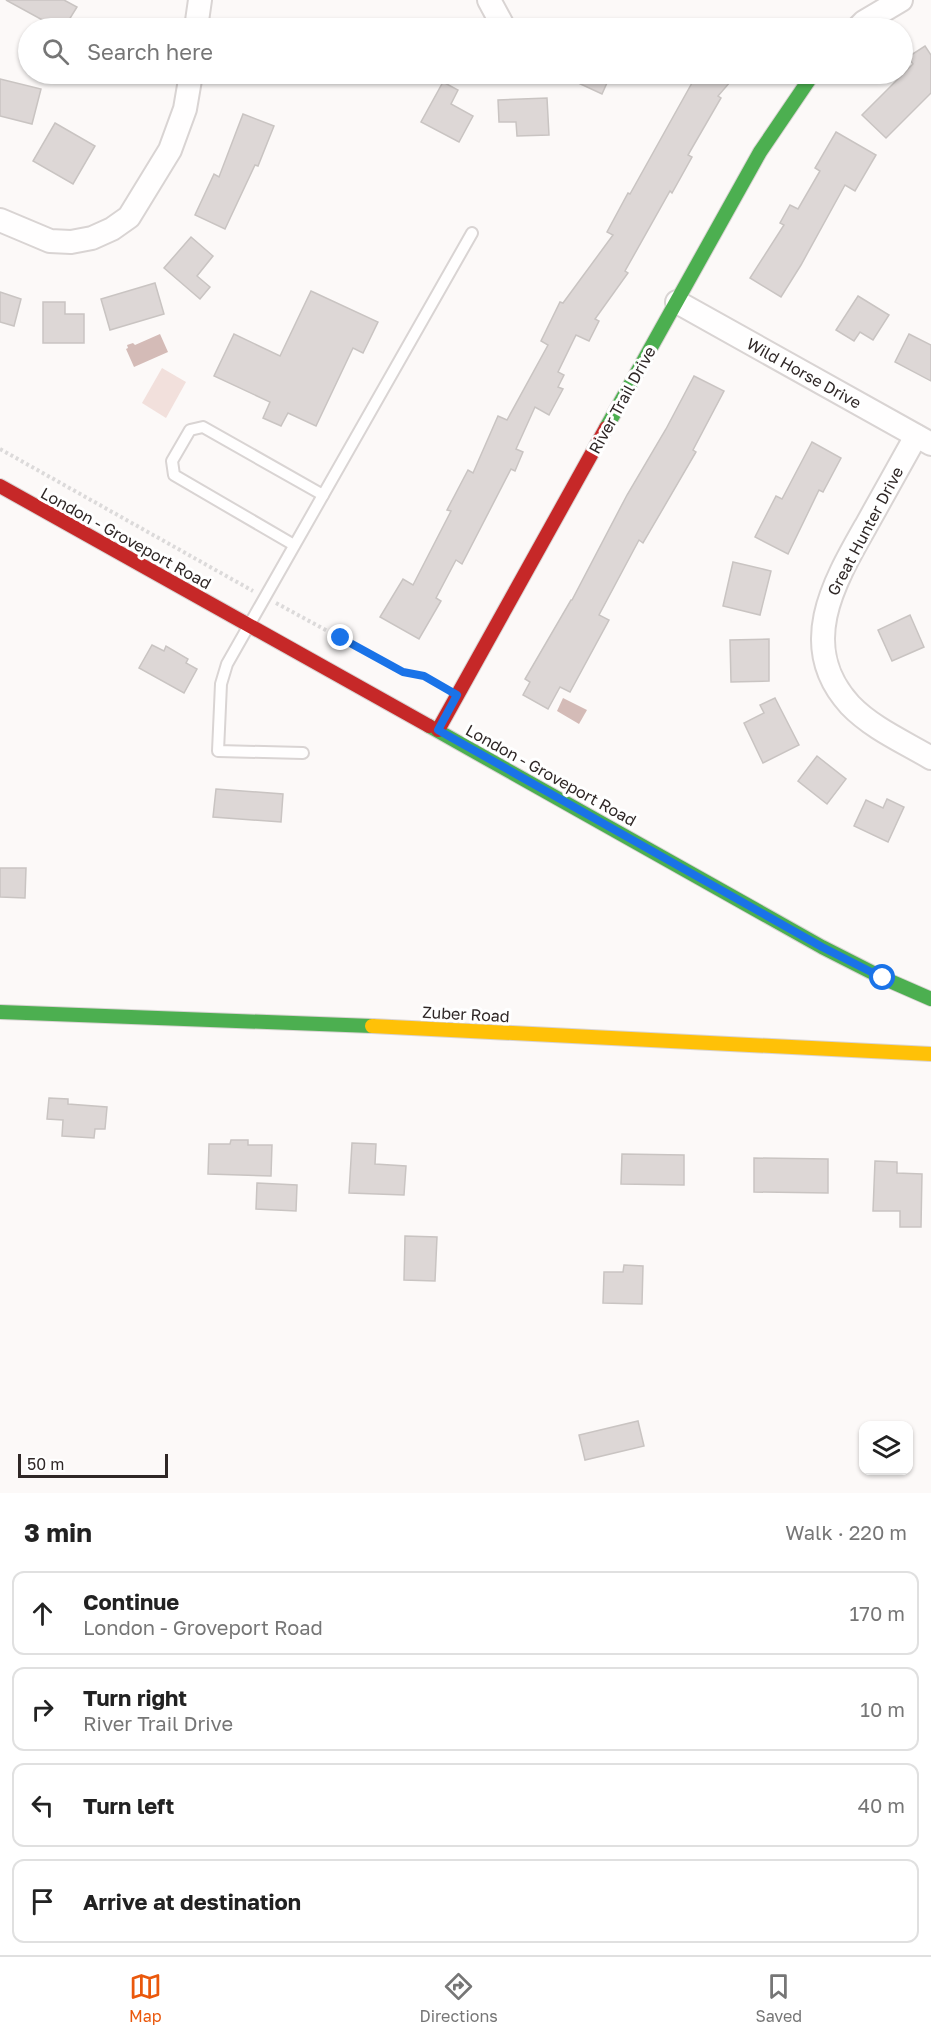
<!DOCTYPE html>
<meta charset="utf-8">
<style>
body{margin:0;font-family:"Golos Text",sans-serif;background:#f2f2f2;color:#222}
.controls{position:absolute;right:18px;bottom:18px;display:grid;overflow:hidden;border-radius:12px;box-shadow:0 2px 4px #0004}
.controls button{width:54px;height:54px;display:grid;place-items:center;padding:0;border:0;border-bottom:2px solid #e0e0e0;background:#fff;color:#222;font:30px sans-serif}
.scale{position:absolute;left:18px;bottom:15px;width:150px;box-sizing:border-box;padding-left:6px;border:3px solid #2f2726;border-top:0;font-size:16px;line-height:21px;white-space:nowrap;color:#2f2726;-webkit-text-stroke:4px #fff;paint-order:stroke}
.stop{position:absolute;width:18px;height:18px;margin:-14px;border:4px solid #1a73e8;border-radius:50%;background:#fff}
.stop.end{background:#1a73e8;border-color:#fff;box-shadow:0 2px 6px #0008}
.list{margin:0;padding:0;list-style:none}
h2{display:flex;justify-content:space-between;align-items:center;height:78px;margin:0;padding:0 24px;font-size:26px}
h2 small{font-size:20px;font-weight:400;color:#767676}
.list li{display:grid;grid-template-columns:39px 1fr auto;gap:18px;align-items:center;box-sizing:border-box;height:84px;margin:0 12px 12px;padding:0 12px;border:2px solid #e0e0e0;border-radius:12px}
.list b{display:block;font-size:22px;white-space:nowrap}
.list p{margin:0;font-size:20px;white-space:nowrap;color:#767676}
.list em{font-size:20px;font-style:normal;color:#767676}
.icon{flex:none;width:33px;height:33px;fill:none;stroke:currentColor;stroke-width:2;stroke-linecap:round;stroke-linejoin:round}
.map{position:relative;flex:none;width:931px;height:1493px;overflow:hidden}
.search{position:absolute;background:#fff;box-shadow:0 2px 4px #0004;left:18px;right:18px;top:18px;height:66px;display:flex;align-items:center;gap:15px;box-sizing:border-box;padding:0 21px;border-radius:33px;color:#767676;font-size:22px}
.sheet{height:462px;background:#fff}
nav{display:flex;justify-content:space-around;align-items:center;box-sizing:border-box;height:84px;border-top:2px solid #e0e0e0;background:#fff;font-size:16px;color:#767676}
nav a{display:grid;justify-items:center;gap:3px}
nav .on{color:#ea580c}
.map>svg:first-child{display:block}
</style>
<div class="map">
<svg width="931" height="1493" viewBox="0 0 931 1493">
<rect width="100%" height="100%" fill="#fcf9f8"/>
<path fill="#f2e0dc" d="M162,368L186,382L166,418L142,403Z"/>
<g fill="#d4bbb7">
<path d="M160,334L168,352L134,367L126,349L128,348L127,345L133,343L135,345Z"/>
<path d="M563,698L587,710L579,724L557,711Z"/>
</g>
<g fill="#ddd7d6" stroke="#c9c4c2" stroke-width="1.5">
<path d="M6,0H64L77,7L64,28H57Z"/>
<path d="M925,46L931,55V93L886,138L862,115L913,64L908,57Z"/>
<path d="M559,74H611L602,94Z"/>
<path d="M697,74H737L718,96L721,98L688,155L692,157L672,193L670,191L625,271L628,273L595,319L599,321L589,341L576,335L558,372L564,375L558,387L563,389L549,415L535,407L516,449L523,452L515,471L511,469L462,564L456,560L436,598L441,601L419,639L380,617L403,579L413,585L451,511L447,510L468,470L473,473L498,416L507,420L548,345L541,341L560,302L563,303L613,235L607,232L628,193L630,194Z"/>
<path d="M0,79L41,89L32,124L0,116Z"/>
<path d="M443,82L458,90L451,104L473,116L459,142L421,122Z"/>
<path d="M547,98L549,135L517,136L516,122H499L498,100Z"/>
<path d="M243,114L274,126L258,166L255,165L225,229L195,215L214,174L219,177Z"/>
<path d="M55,123L95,146L73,184L33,161Z"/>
<path d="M836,132L876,155L855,191L845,185L801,265L781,297L750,278L784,225L780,223L790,205L798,209L820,171L815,168Z"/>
<path d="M191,237L213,256L197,276L210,287L200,299L164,268Z"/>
<path d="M155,283L164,314L110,330L101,299Z"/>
<path d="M311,291L378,322L363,353L353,348L316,426L288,413L281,426L263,418L270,402L214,376L234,334L280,356Z"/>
<path d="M0,292L21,299L14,326L0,322Z"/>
<path d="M858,296L889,315L873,340L860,332L854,341L836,330Z"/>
<path d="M43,302H65V314H84V343H43Z"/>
<path d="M909,334L931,345V381L895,362Z"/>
<path d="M694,376L724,391L693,450L696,452L643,543L639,540L599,615L609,620L570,692L560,687L548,709L523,695L530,682L525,679L571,600H572L627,495L666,429Z"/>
<path d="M812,442L841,458L823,492L819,490L788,554L755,537L776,496L782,499Z"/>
<path d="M733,562L771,571L760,615L723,606Z"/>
<path d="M910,615L924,647L892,661L878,630Z"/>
<path d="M769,639V681L731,682L730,640Z"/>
<path d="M152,645L164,651L166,646L188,659L186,663L197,669L184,693L139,668Z"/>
<path d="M775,698L799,745L763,763L744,723L764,713L760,705Z"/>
<path d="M817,756L846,779L827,804L798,781Z"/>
<path d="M216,789L283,794L281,822L213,817Z"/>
<path d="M887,799L904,807L888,842L854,826L866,800L883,808Z"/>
<path d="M0,868H26L25,898L0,897Z"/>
<path d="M49,1098L68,1099V1104L107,1107L105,1129H95L94,1138L62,1136L63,1120L47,1119Z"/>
<path d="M231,1140H248V1145H272L271,1176L208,1174L209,1144H230Z"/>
<path d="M352,1143L376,1144L375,1164L406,1166L404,1195L349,1193Z"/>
<path d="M622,1154L684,1155V1185L621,1184Z"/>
<path d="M754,1158L828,1159V1193L754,1192Z"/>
<path d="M875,1161L897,1162V1173L922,1174L921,1227H900V1211H873Z"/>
<path d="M257,1183L297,1185L296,1211L256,1209Z"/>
<path d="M405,1236L437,1237L435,1281L404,1280Z"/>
<path d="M624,1265L643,1266L642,1304L603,1303L604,1272H623Z"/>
<path d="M638,1421L644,1446L585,1460L579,1435Z"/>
</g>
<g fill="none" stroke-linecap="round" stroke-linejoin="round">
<g stroke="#d9d4d3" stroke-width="14">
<g id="lane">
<path d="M294,545L174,475L172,461L190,430L203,427L323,495"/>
<path d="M303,753L218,751L221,684L227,664L472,233"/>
</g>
</g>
<g stroke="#d9d4d3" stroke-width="26">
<g id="street">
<path d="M489,0L503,26"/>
<path d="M196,28L200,0"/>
<path d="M858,28L864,22L901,0"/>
<path d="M0,220L50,241L71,242L92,238L112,229L129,217L170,150L185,109L191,74"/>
<path d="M677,302L931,444"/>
<path d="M916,436C900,465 883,495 867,524C834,582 796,646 850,705C872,728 904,742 931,758"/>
</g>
</g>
<g stroke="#d9d4d3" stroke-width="16">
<g id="fast">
<path d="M606,428L760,152L813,74"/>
<path d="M429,726L822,947L883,978L931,999"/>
<path d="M0,1012L372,1026"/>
</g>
</g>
<g stroke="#d9d4d3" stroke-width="16">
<path id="slow" d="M372,1026L931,1054"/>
</g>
<g stroke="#d9d4d3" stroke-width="16">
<g id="jam">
<path d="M0,486L429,726"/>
<path d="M438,730L606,428"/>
</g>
</g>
<g stroke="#dcdada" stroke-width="4" stroke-dasharray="3 3" stroke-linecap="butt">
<path d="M0,449L253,591"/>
<path d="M276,603L403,672L424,676L437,683"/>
</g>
<use href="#lane" stroke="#fffefe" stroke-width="10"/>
<use href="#street" stroke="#fffefe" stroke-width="22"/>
<use href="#fast" stroke="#4caf50" stroke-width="14"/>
<use href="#slow" stroke="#ffc107" stroke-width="14"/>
<use href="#jam" stroke="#c62828" stroke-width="14"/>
</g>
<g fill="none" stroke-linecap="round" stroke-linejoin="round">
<path stroke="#1a73e8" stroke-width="8" d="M341,638L403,672L424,676L457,695L438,730L822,947L883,978"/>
</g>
<g text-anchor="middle" stroke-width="6" stroke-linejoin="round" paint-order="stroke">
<g font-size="16" fill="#2f2726" stroke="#fff">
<text transform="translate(804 373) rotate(29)" y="6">Wild Horse Drive</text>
<text transform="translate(622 400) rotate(-61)" y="6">River Trail Drive</text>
<text transform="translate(865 531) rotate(-62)" y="6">Great Hunter Drive</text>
<text transform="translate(126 538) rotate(29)" y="6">London - Groveport Road</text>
<text transform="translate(551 775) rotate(29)" y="6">London - Groveport Road</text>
<text transform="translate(466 1014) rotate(3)" y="6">Zuber Road</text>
</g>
</g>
</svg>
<div class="controls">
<button><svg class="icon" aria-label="layers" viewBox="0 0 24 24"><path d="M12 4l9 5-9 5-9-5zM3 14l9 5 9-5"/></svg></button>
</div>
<div class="scale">50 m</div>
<div class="stop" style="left:883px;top:978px"></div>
<div class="stop end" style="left:341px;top:638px"></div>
<div class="search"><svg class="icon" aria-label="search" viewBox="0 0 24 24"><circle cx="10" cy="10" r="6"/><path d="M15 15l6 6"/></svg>Search here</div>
</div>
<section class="sheet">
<h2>3 min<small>Walk · 220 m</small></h2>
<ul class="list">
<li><svg class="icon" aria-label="ahead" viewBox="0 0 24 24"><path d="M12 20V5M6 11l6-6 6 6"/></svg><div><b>Continue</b><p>London - Groveport Road</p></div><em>170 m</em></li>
<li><svg class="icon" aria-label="right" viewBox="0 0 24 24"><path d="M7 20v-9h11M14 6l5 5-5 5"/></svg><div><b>Turn right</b><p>River Trail Drive</p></div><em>10 m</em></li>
<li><svg class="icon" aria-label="left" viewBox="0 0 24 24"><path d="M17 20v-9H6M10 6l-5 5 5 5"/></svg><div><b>Turn left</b></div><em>40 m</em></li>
<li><svg class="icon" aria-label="arrive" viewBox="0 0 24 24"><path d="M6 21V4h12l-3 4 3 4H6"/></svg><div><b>Arrive at destination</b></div></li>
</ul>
</section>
<nav>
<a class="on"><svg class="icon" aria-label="map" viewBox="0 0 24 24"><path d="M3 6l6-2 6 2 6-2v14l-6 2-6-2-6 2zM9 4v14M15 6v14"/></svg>Map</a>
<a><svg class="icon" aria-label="directions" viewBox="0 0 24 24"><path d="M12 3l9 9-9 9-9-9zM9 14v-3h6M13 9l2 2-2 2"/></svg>Directions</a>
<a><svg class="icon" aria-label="saved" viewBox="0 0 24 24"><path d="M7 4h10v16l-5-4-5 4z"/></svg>Saved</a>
</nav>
